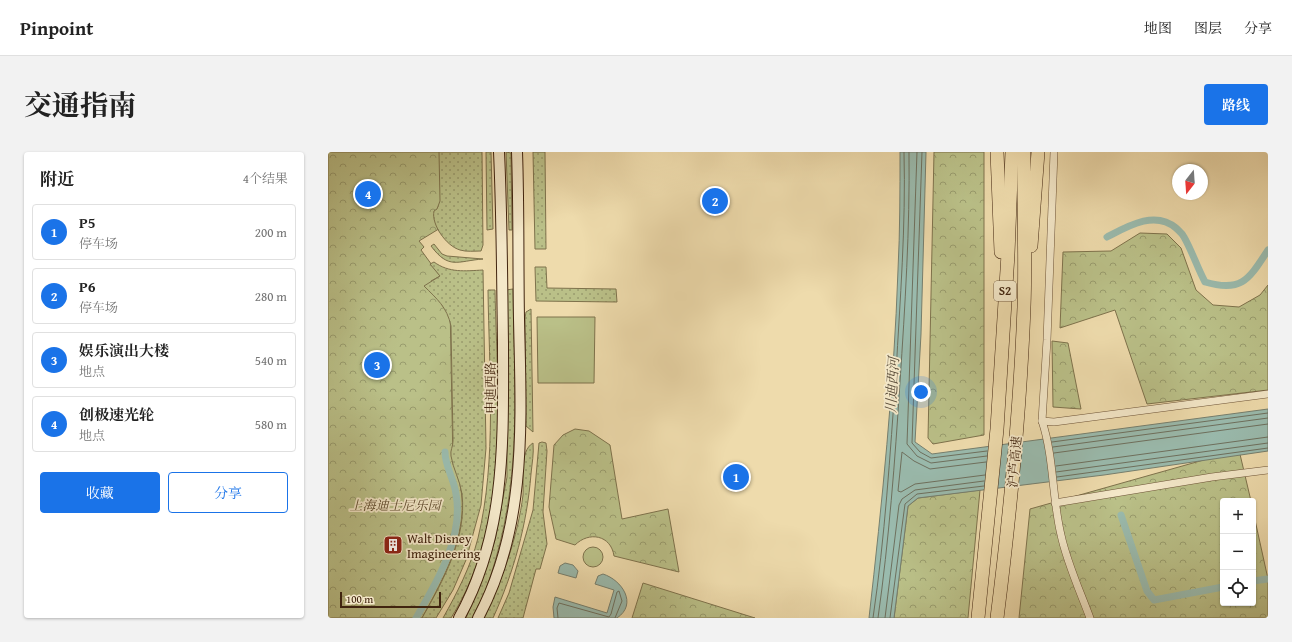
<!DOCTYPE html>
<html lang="zh">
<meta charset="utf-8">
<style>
body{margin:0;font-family:"Gentium Book Plus","Noto Serif SC",serif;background:#f2f2f2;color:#222}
.controls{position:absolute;right:12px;bottom:12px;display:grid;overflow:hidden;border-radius:4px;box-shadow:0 1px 3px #0004}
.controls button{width:36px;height:36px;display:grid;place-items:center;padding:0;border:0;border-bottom:1px solid #e0e0e0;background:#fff;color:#222;font:20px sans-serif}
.compass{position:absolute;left:844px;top:12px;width:36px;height:36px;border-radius:50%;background:#fff;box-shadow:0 1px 3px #0004;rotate:197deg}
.scale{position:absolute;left:12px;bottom:10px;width:101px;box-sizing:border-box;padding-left:4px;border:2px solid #41240f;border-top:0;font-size:11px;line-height:14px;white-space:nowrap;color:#41240f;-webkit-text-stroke:3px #f4e8c9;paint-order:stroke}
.you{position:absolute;left:593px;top:240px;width:14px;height:14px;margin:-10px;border:3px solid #fff;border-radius:50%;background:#1a73e8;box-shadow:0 0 0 6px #1a73e833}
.badge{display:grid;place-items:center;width:26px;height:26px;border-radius:50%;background:#1a73e8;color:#fff;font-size:13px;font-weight:700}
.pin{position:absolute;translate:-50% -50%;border:2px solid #fff;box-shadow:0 1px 4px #0006}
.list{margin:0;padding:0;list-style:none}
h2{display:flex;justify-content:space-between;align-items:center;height:52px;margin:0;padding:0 16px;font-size:17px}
h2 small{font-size:13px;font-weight:400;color:#767676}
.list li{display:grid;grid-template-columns:26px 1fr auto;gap:12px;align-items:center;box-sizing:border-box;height:56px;margin:0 8px 8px;padding:0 8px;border:1px solid #e0e0e0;border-radius:4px}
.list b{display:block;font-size:15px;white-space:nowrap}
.list p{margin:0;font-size:13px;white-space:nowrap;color:#767676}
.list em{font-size:13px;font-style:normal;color:#767676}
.actions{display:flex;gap:8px;padding:12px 16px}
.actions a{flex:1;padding:9px 0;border:1px solid #1a73e8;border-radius:4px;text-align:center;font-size:14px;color:#1a73e8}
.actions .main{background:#1a73e8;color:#fff}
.icon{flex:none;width:22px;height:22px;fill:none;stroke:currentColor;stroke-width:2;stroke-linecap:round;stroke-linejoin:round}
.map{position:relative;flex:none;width:940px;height:466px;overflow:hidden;border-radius:4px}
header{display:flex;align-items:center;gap:24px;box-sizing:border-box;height:56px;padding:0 20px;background:#fff;border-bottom:1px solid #e0e0e0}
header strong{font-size:19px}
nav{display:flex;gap:22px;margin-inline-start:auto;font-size:14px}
.intro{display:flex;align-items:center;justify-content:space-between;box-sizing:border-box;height:96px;padding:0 24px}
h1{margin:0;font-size:28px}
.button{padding:10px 18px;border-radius:4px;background:#1a73e8;color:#fff;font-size:14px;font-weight:700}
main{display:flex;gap:24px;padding:0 24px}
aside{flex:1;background:#fff;border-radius:4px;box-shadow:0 1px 3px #0004}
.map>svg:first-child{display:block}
</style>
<header>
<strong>Pinpoint</strong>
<nav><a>地图</a><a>图层</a><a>分享</a></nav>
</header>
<div class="intro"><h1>交通指南</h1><a class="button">路线</a></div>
<main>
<aside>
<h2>附近<small>4个结果</small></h2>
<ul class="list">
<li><span class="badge">1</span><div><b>P5</b><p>停车场</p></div><em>200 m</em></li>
<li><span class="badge">2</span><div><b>P6</b><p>停车场</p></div><em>280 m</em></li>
<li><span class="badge">3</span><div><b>娱乐演出大楼</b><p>地点</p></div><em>540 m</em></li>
<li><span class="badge">4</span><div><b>创极速光轮</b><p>地点</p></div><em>580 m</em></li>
</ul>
<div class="actions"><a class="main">收藏</a><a>分享</a></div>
</aside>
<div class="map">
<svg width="940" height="466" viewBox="0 0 940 466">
<defs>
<pattern id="forest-crowns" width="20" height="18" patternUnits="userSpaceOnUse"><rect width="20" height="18" fill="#bac088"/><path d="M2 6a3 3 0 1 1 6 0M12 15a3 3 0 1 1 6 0" fill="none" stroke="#999c6e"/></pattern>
<pattern id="garden-dots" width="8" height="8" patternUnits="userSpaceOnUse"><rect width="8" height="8" fill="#bac088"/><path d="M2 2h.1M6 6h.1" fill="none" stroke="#999c6e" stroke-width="1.8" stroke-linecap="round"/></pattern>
</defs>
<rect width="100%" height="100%" fill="#eedbac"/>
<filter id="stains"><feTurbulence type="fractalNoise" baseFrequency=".005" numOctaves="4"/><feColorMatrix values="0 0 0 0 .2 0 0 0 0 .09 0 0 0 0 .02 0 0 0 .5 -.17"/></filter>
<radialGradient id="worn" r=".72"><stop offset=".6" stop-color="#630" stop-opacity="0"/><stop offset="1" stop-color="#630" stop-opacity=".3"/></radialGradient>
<g fill="#bac088" stroke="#7e724c">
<path d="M209,165H267L266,231H210Z"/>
<circle cx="265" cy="405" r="10"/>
</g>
<g fill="url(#forest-crowns)" stroke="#7e724c">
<path d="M0,0H114V75L91,89L96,95L93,98L112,124L103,129L122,152L125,312C150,365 119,420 94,466H0Z"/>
<path d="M606,0H656V283L605,292L600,286Z"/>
<path d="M812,81L839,82L853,96L868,138L885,153L911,155L932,143L940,133V238L819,252L787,158L732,176L735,100L783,99Z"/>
<path d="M724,189L740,191L753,257L725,255Z"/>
<path d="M247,277L261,279L282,293L294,367L340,357L351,420L286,404C283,383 261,379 247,393L228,387L221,355L226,293L235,283Z"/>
<path d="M911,298L923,349H895V451H925V359L940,427V466H691L702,357Z"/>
<path d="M652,338L640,466H566L580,354L590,346Z"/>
<path d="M315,431L427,466H304Z"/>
</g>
<g fill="url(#garden-dots)" stroke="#7e724c">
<path d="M111,0H154L155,93L153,99C147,99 138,100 132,98C118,94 103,72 106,59L109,57L112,49Z"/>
<path d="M158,0H163L165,77L159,78Z"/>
<path d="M178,0L183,1L184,78H181Z"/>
<path d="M205,0H217L218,97H207Z"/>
<path d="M106,92L114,102L119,104L155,107C129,109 121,118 103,94Z"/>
<path d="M106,110C121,121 137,119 155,118L158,296L153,353L138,408L125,438L108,466H94C115,429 139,386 134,342C132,328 125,317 123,304C122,298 125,295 125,289L123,174C119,155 109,147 96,134L112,124L102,112Z"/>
<path d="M207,115H218L219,136L288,137L289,150L208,149Z"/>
<path d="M185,137C186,228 194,317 168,406C162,427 155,448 145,466H138L156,422L167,388L179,325L178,138Z"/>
<path d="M160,138H167C169,247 184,369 123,466H115C129,441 143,414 150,386C169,308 161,218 160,138Z"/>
<path d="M203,157L205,280L198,274L197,166L198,160Z"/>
<path d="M214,290L218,291L219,299L215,360L219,392L212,417H208L195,466H170L181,441L205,358L211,291Z"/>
<path d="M205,291C206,302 204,311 203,322C199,372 186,420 165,466H155C174,429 190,384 195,343C196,329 191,299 205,291Z"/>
</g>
<g fill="#9abbae" stroke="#767f6e">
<path d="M572,0H598L593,182L587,290L604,302L940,257V299L776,323L590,346L580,354L566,466H541C554,351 566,234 570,118C572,79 572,39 572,0Z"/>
<path d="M237,411L245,413L250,419L248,426L230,421L232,414Z"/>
<path d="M275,422C294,428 310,452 289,466H226L225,455L227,445L279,461L286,438L267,432L270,424Z"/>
</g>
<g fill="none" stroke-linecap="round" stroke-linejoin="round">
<g stroke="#6e705e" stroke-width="1">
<path d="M589,0L579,292L589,304L603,311L659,304"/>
<path d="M594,0L584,291L592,300L603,306L659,299"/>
<path d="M724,290L940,261"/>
<path d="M725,295L940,266"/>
<path d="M726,301L940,272"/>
<path d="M728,314L940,285"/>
<path d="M728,320L940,291"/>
<path d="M657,323L587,332L573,340L570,339L574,300L586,309L602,317L658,310"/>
<path d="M729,325L940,296"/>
<path d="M230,466L229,456L231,451L281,465L283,462L289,440L291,439L294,449L287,466"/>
<path d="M545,466C557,385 562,303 568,221C572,148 578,74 576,0"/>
<path d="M550,466C561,388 567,309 572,230C577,154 582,77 581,0"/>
<path d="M557,466L571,353L574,347L587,338L656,329"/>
<path d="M562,466L577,352L589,342L656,334"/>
</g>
<g stroke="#9abbae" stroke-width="7">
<path d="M779,85C800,74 827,58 848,76C851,79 854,81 856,85C864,99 869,115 877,130C914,141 921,127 940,98"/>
<path d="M793,363L819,439L826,448L895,435"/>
<path d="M925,429L940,427"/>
<path d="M88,466C109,430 136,385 128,342C126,327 117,314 117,300"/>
</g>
<g stroke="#6c5236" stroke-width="8">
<g id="street">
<path d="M726,0L719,188L714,269C726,305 724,346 733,383C739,411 752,439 762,466"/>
<path d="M714,269L726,270L940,242"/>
<path d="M727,351L884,325L940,318"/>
</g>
</g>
<g stroke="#41240f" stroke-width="12">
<g id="secondary">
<path d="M131,466C179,380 175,286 175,191C174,127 174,64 171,0"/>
<path d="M150,466C200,373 193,268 191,167C190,111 191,55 189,0"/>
</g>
</g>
<g stroke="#41240f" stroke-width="14">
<g id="highway">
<path d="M669,0L673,100"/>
<path d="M703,94L710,0"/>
<path d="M650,466L669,277L680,102L684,0"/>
<path d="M669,466C682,363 692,259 696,155C698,103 695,51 696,0"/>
</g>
</g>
<use href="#street" stroke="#f4e8c9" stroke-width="7"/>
<use href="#secondary" stroke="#f4e8c9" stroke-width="10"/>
<use href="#highway" stroke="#eedbac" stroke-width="13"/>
</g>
<defs>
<g id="building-square" transform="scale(1)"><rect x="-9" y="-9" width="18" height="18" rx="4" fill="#8f2418" stroke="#f4e8c9"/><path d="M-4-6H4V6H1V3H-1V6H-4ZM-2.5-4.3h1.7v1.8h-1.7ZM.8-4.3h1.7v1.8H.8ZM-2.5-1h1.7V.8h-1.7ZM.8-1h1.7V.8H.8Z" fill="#fff"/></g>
</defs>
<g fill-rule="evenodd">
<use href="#building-square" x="65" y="393"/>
</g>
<g text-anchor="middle" stroke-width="3.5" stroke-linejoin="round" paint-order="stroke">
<rect fill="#f4e8c9" stroke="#775f47" stroke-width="1" x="666" y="129" width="22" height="20" rx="3"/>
<g font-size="12" font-weight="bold" fill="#41240f">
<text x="677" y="143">S2</text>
</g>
<g font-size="13" fill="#41240f" stroke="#f4e8c9">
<text transform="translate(162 236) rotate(-90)" y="5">申迪西路</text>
<text transform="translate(686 310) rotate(-85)" y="5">沪芦高速</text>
</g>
<g font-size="13" font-style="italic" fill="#5f4b2d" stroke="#f4e8c9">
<text x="67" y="358">上海迪士尼乐园</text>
</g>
<g font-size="13" fill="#41240f" stroke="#f4e8c9" text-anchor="start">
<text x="79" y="391">Walt Disney<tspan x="79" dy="15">Imagineering</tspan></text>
</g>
<g font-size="14" font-style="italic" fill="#574a37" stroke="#f4e8c9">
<text transform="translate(564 233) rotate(-87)" y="5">川迪西河</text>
</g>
</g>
<rect width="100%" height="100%" filter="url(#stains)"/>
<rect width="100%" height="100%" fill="url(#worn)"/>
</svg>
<div class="controls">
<button>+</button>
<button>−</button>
<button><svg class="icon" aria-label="locate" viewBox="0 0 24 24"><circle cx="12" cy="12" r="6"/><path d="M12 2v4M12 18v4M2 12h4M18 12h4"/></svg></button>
</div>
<svg class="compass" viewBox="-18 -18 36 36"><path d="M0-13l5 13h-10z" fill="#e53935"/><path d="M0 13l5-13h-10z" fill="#767676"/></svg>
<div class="scale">100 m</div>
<div class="you"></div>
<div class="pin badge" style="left:408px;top:325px">1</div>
<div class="pin badge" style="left:387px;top:49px">2</div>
<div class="pin badge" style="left:49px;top:213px">3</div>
<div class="pin badge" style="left:40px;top:42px">4</div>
</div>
</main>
